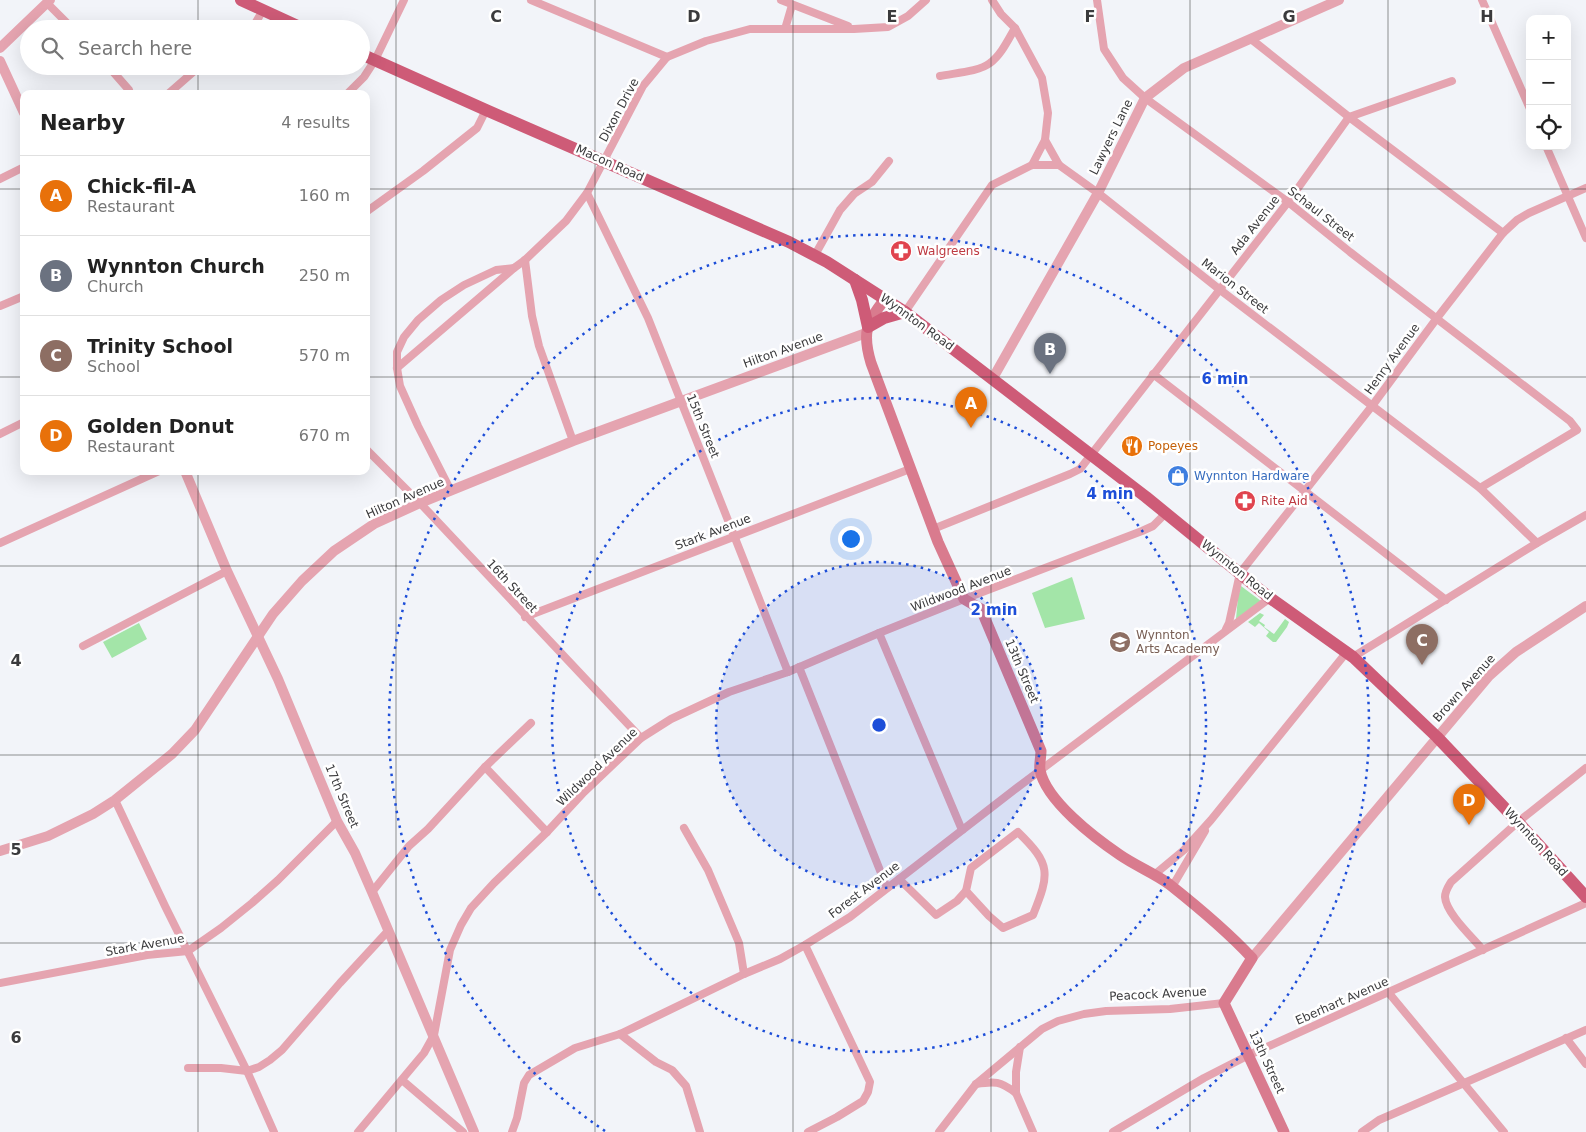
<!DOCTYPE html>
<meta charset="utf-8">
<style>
body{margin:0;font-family:"DejaVu Sans",sans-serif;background:#f2f2f2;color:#222}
.controls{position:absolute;right:15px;top:15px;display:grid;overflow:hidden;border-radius:10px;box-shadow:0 5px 20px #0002}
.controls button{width:45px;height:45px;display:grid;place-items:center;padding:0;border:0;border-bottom:1px solid #e0e0e0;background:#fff;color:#222;font:25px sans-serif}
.you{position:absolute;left:850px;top:538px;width:18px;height:18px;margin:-12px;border:4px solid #fff;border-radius:50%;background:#1a73e8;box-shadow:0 0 0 8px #1a73e833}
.badge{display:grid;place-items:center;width:32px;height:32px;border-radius:50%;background:#aa3f9f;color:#fff;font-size:16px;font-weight:700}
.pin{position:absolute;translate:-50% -41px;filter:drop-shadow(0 1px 2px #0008)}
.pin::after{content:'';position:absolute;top:26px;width:18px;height:15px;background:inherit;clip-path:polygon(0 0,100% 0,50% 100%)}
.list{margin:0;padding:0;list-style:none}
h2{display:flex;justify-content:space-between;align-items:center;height:65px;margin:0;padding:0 20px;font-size:21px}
h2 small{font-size:16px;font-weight:400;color:#767676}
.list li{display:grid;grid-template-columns:32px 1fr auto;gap:15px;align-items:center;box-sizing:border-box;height:80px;padding:0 20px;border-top:1px solid #e0e0e0}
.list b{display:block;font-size:19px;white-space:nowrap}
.list p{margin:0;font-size:16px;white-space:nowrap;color:#767676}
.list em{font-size:16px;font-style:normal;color:#767676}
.icon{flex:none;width:28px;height:28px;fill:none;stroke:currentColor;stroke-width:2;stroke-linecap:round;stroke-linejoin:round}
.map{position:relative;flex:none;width:1586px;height:1132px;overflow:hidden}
.search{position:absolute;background:#fff;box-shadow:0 5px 20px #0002;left:20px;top:20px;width:350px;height:55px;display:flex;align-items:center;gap:12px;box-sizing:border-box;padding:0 18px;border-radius:28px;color:#767676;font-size:19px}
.panel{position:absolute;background:#fff;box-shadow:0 5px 20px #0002;left:20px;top:90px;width:350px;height:385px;border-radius:10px}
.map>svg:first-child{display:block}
</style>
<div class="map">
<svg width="1586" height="1132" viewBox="0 0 1586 1132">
<rect width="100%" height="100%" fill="#f2f4f9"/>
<g fill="#a3e5a8">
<path d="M1072,577L1085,619L1045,628L1032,593Z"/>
<path d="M1241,586L1261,601L1236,619L1238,597Z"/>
<path d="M1260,613L1264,615L1259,621L1265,625L1264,627L1274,634L1285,619L1289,622L1287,627L1276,642H1273L1266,636L1269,632L1259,623L1255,627L1248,622Z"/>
<path d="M139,623L147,639L112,658L103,642Z"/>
</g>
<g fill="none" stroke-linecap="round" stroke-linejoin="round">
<g stroke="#e5a4b0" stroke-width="8">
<path d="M531,0L667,57"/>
<path d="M781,0L848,26"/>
<path d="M992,0L1001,14L1015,28L1042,78L1048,113L1045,140L1059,165L1098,193L1219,289L1480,488L1537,543"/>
<path d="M1097,0L1104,49L1123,78L1145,98L1288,202L1350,252L1570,421L1577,430L1480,488"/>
<path d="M1482,0L1530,109"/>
<path d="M47,3L73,29"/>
<path d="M252,29L263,10"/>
<path d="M785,29L792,5"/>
<path d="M1251,39L1349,117L1503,233"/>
<path d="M108,66L129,90L130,94"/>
<path d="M940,76C954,73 979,72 990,63C1001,55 1008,40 1015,28"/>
<path d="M168,94L200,66"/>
<path d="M347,94L364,77L375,60L404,0"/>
<path d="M1546,146L1586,238"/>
<path d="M1032,165L1045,140"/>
<path d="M0,179L24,167"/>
<path d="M587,193L648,318L788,672"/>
<path d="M366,212L423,171L477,128L486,110"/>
<path d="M815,255L840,210L854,194L872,182L889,161"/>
<path d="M525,260L532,316L539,346L573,441"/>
<path d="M0,306L24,296"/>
<path d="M905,312L992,185L1032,165H1059"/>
<path d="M397,368L514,268"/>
<path d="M1153,374L1446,600"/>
<path d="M0,434L24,422"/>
<path d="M366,449L420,503L641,738"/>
<path d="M451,491L418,426L400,386L397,368V352L404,337L418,320L441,300L464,285L496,270L514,268L525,260L566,221L587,193L643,86L667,57L706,41L750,29H854L888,27L908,16L926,0"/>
<path d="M933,529L1070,474L1080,469L1288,202L1349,117L1452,81"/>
<path d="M0,543L159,471"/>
<path d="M525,617L910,469"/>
<path d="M1226,629L1229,623L1240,573L1372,406L1437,318L1503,233L1517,220L1529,213L1586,188"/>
<path d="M879,633L962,830"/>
<path d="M83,646L227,571"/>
<path d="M1353,657L1537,543L1586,515"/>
<path d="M799,667L887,888"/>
<path d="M485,767L547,832"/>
<path d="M115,800L165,906L247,1071L274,1132"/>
<path d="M684,828L708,870L739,943L744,974"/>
<path d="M1018,832C1051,864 1050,873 1033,915L1003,928L989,916L966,891L971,868Z"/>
<path d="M1154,875L1184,850L1211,820L1346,653"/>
<path d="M899,879L936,915L957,901L966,891"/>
<path d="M1172,887L1205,831"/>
<path d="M372,892L409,846L428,829L485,767L531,723"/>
<path d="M805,945L870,1082L868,1092L863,1101L837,1117L808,1132"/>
<path d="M1483,950C1472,937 1446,913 1445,897C1445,891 1448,887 1451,882L1518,822L1586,768"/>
<path d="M0,983L147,955L188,951L221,928L252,903L278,880L337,821"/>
<path d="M1388,992L1504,1132"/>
<path d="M620,1034L656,1062L672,1070L686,1086L700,1132"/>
<path d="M1566,1038L1586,1064"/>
<path d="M1020,1047L1016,1072V1093L1033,1132"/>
<path d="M188,1068H221L247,1071L259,1067L270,1060L282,1050L340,983L388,931"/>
<path d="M402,1080L463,1132"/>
<path d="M976,1084C995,1081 1000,1081 1016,1093"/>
<path d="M358,1132L424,1053L434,1035L450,950L461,925L471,908L494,883L547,832L584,792L641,738L671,719L729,692L788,672L879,633L964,599L1142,531L1153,526L1166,513"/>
<path d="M512,1132L517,1118L524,1083L529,1075L575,1048L620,1034L744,974L780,959L805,945L850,917L1018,787L1270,598"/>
<path d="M939,1132L976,1084L1042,1029L1058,1021L1084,1014L1106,1011L1170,1009L1224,1003"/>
<path d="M1113,1132L1204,1078L1249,1055L1586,903"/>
<path d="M1362,1132L1379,1120L1586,1030"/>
</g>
<g stroke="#e5a4b0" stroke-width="10">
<path d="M0,48L50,0"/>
<path d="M0,61L24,113"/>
<path d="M993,378L1098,193L1145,98L1184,68L1339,0"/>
<path d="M185,471L227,571L278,679L337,821L355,853L372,892L474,1132"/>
<path d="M0,851L48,836L93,814L115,800L172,754L195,730L273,614L302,581L334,551L374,524L420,503L573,441L866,333"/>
<path d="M1252,958L1489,676L1516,652L1586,606"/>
</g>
<path stroke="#d97b8e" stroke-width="11" d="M885,299C866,323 862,333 871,363L938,542L964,599L981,609L1041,751C1041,757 1039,765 1040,770C1046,801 1095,838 1120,855C1136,866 1154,873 1169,884C1198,907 1227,931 1252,958L1224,1003L1284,1132"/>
<g stroke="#ce5b77" stroke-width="12">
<path d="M241,0L304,29"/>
<path d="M361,54L486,110L789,242L827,262L905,312L1146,497L1270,598L1353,657L1437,737L1518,822L1586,897"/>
<path d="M855,280L862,300L868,327L884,318L905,312"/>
</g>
</g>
<path fill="none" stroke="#3b3b3d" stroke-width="1" stroke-opacity="0.55" d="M198,0V29M396,0V1132M595,0V1132M793,0V1132M991,0V1132M1190,0V1132M1388,0V1132M198,66V94M0,189H24M366,189H1586M0,377H24M366,377H1586M198,471V1132M0,566H1586M0,755H1586M0,943H1586"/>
<circle cx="879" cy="725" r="163" fill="#1d4ed8" fill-opacity=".12"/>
<g fill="none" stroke="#1d4ed8" stroke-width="2.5" stroke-dasharray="2.5 5">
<circle cx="879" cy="725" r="163"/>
<circle cx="879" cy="725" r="327"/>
<path d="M605 1131A490 490 0 1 1 1153 1131"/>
</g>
<defs>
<g id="pharmacy-disc" transform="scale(1.125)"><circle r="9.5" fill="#e0444e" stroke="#fff"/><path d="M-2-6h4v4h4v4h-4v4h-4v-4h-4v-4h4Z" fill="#fff"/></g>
<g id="restaurant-disc" transform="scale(1.125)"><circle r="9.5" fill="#e8710a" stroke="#fff"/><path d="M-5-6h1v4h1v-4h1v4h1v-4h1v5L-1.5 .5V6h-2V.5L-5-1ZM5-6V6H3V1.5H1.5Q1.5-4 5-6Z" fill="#fff"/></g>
<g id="shop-disc" transform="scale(1.125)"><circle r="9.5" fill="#3f7fe0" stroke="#fff"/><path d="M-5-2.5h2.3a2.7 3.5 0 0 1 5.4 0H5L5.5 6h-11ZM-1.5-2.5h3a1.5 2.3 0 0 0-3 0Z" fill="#fff"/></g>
<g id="school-disc" transform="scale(1.125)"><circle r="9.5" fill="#8d6e63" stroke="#fff"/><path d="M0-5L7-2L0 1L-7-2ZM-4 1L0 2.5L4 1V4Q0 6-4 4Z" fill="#fff"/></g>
</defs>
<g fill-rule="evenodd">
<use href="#pharmacy-disc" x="901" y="251"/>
<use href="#restaurant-disc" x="1132" y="446"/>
<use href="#shop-disc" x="1178" y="476"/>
<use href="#pharmacy-disc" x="1245" y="501"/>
<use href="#school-disc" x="1120" y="642"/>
</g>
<g text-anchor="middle" stroke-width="5" stroke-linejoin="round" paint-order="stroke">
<g font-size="12" fill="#3b3b3d" stroke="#fff">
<text transform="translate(619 110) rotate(-62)" y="4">Dixon Drive</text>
<text transform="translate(1111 137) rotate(-64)" y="4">Lawyers Lane</text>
<text transform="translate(610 163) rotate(24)" y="4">Macon Road</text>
<text transform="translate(1321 214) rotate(38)" y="4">Schaul Street</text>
<text transform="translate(1255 225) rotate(-52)" y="4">Ada Avenue</text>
<text transform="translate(1235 286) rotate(38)" y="4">Marion Street</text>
<text transform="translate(917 322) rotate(36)" y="4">Wynnton Road</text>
<text transform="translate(783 350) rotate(-20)" y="4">Hilton Avenue</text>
<text transform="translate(1392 359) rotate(-54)" y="4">Henry Avenue</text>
<text transform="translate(703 426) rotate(68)" y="4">15th Street</text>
<text transform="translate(405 498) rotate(-24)" y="4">Hilton Avenue</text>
<text transform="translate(713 532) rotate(-21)" y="4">Stark Avenue</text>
<text transform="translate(1237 570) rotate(39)" y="4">Wynnton Road</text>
<text transform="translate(512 586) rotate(47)" y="4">16th Street</text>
<text transform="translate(961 589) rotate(-21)" y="4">Wildwood Avenue</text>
<text transform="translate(1022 671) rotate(67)" y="4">13th Street</text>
<text transform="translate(1464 688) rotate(-48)" y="4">Brown Avenue</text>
<text transform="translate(597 767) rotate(-44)" y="4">Wildwood Avenue</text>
<text transform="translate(342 796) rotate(67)" y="4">17th Street</text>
<text transform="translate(1536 842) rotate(48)" y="4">Wynnton Road</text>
<text transform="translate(864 890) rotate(-37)" y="4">Forest Avenue</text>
<text transform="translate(145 945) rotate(-10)" y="4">Stark Avenue</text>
<text transform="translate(1158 994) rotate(-3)" y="4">Peacock Avenue</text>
<text transform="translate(1342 1001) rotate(-24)" y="4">Eberhart Avenue</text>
<text transform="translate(1267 1062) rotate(65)" y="4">13th Street</text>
</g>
<g font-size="12" fill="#be3a42" stroke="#fff" text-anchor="start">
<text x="917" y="255">Walgreens</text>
<text x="1261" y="505">Rite Aid</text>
</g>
<g font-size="12" fill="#c56008" stroke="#fff" text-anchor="start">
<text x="1148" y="450">Popeyes</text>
</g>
<g font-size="12" fill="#366cbe" stroke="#fff" text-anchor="start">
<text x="1194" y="480">Wynnton Hardware</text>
</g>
<g font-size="12" fill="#785e54" stroke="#fff" text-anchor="start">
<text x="1136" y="639">Wynnton<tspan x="1136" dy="14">Arts Academy</tspan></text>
</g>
</g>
<g font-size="16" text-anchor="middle" font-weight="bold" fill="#3b3b3d" stroke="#fff" stroke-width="5" stroke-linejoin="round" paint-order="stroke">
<text x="496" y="22">C</text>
<text x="694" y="22">D</text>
<text x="892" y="22">E</text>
<text x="1090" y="22">F</text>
<text x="1289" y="22">G</text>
<text x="1487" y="22">H</text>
<text x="16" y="666">4</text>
<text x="16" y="855">5</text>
<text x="16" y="1043">6</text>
</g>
<circle cx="879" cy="725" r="8" fill="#1d4ed8" stroke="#fff" stroke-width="2.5"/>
<g font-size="15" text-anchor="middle" font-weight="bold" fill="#1d4ed8" stroke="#fff" stroke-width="5" stroke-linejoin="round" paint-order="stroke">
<text x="1225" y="384">6 min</text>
<text x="1110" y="499">4 min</text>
<text x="994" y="615">2 min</text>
</g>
</svg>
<div class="controls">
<button>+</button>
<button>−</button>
<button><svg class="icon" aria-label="locate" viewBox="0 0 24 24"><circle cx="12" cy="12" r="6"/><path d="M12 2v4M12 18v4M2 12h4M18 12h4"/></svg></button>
</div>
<div class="you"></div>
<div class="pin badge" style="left:971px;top:428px;background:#e8710a">A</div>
<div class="pin badge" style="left:1050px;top:374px;background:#6b7280">B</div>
<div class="pin badge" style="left:1422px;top:665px;background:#8d6e63">C</div>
<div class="pin badge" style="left:1469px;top:825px;background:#e8710a">D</div>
<div class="search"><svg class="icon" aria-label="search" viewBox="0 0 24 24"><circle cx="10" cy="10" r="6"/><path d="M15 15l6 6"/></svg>Search here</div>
<section class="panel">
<h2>Nearby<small>4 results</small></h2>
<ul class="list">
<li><span class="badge" style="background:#e8710a">A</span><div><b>Chick-fil-A</b><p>Restaurant</p></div><em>160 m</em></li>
<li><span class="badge" style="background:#6b7280">B</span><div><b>Wynnton Church</b><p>Church</p></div><em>250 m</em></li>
<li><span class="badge" style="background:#8d6e63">C</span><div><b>Trinity School</b><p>School</p></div><em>570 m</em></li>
<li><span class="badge" style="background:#e8710a">D</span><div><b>Golden Donut</b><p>Restaurant</p></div><em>670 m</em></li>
</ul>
</section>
</div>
